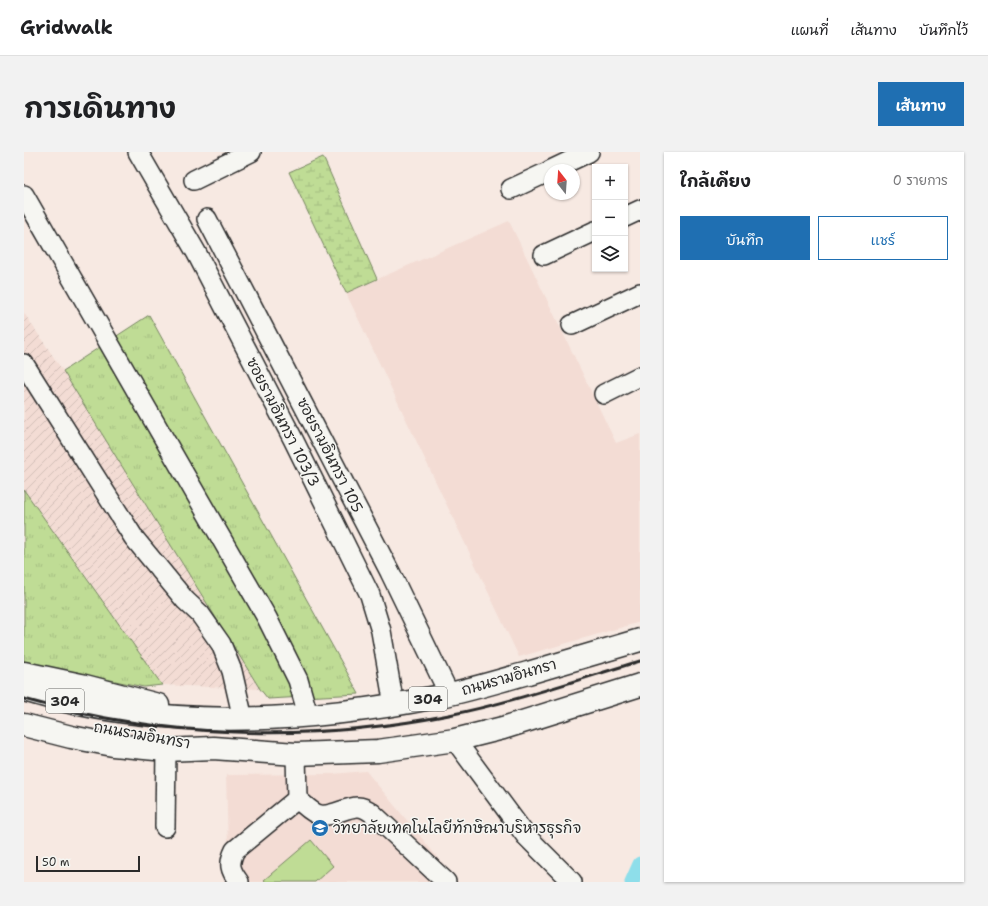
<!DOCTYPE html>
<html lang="th">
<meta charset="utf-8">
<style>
body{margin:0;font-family:"Shantell Sans","Playpen Sans Thai",sans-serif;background:#f2f2f2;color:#202124}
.controls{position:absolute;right:12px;top:12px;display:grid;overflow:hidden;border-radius:0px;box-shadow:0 1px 3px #0004}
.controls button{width:36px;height:36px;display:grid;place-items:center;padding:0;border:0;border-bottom:1px solid #e0e0e0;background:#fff;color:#202124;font:20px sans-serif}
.compass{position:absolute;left:520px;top:12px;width:36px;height:36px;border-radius:50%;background:#fff;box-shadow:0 1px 3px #0004;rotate:343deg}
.scale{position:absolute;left:12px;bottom:10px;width:104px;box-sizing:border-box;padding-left:4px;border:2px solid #2b2b2b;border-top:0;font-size:11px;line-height:14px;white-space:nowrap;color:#2b2b2b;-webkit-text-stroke:3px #f6f6f2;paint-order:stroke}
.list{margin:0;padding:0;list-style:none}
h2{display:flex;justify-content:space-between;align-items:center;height:52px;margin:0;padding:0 16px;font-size:17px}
h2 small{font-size:13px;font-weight:400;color:#757577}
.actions{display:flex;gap:8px;padding:12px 16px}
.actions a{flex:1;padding:9px 0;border:1px solid #1f6fb2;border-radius:0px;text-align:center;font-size:14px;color:#1f6fb2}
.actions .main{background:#1f6fb2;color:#fff}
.icon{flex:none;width:22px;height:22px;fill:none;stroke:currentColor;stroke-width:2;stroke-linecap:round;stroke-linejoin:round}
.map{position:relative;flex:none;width:616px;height:730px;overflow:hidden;border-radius:0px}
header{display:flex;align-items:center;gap:24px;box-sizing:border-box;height:56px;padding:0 20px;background:#fff;border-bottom:1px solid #e0e0e0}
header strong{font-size:19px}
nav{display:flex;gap:22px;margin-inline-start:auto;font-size:14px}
.intro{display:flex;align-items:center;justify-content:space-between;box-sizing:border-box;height:96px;padding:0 24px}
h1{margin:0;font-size:28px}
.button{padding:10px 18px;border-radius:0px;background:#1f6fb2;color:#fff;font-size:14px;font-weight:700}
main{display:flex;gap:24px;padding:0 24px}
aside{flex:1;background:#fff;border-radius:0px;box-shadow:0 1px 3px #0004}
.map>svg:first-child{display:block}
</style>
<header>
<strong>Gridwalk</strong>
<nav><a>แผนที่</a><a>เส้นทาง</a><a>บันทึกไว้</a></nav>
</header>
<div class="intro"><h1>การเดินทาง</h1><a class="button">เส้นทาง</a></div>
<main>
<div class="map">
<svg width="616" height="730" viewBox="0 0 616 730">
<defs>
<pattern id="industrial-furrows" width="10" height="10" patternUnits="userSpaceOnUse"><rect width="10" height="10" fill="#f3dcd4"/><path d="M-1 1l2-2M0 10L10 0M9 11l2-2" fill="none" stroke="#d0bdb6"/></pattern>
<pattern id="grass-tufts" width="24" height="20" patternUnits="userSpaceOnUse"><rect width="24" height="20" fill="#bfdc95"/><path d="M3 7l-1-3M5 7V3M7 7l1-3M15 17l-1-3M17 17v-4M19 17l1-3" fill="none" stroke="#a4bd81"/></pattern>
<pattern id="wetland-marsh" width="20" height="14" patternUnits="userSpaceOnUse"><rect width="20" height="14" fill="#bfdc95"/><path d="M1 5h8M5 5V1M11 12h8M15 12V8" fill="none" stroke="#a4bd81"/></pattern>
</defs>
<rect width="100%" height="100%" fill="#f7e9e2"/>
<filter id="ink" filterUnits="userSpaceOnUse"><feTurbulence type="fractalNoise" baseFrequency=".025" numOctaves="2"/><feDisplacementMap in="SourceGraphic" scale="8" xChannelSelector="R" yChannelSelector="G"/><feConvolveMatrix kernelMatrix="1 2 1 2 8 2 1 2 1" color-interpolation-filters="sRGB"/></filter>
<g filter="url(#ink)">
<g fill="#f3dcd4">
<path d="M485,69L592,291L616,282V470L495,505L322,141Z"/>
<path d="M342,619L434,730H205L202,623L309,622Z"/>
</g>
<path fill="url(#industrial-furrows)" d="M0,161L39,219L236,537L138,533L0,338Z"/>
<g fill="url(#grass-tufts)" stroke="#758460">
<path d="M125,163L335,542L244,547L236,537L39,219Z"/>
<path d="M0,338L138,533L120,535L0,510Z"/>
</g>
<path fill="url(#wetland-marsh)" stroke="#758460" d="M299,5L353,127L322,141L265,20Z"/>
<path fill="#bfdc95" stroke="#758460" d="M287,688L309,714L291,730H242L240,728Z"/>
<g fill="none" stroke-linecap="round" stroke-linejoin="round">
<path stroke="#8edeea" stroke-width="15" d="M608,730L616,712"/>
<g stroke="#2b2b2b" stroke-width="22">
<g id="minor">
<path d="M114,0L172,100L269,287L346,443L357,479L370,553"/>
<path d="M527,18L565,0"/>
<path d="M170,28L227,0"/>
<path d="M487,37L526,19"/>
<path d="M0,43L243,466L274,528L284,563"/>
<path d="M601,65L616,58"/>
<path d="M183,67L366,420L425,542"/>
<path d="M520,103L571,79"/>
<path d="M548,173L616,141"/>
<path d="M0,212L110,386L161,448L176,462L197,492L208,519L219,567"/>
<path d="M580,242L616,224"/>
<path d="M431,588L502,684L548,730"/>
<path d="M272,602L273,647C280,652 287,661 296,663C309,665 321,655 334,655C339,655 344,658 348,661L422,730"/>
<path d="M141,675L142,598"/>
<path d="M215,730C206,718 204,712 211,698L273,647"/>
</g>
</g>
<g stroke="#2b2b2b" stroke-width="25">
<g id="highway">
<path d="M0,521L57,533L134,553"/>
<path d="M0,538C131,578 279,572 412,545C443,539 474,529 504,521C541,510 579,499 616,488"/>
<path d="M0,573L47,585L89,593L142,598L189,596L272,602L354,599L431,588L479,576L616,533"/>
</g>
</g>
<use href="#minor" stroke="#f6f6f2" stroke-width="19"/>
<use href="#highway" stroke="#f6f6f2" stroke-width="22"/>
<path stroke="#2b2b2b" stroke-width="3" d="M0,547C138,586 285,591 425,563C490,550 553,528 616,509"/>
</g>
</g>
<defs>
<g id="university-disc" transform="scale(0.9)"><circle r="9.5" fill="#1f6fb2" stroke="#f6f6f2"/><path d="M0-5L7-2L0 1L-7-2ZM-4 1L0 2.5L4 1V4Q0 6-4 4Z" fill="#fff"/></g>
</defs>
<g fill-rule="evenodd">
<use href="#university-disc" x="296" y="676"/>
</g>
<g text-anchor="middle" stroke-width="3" stroke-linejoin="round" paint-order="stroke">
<g fill="#f6f6f2" stroke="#686867" stroke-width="1">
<rect x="385" y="535" width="38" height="24" rx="3"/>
<rect x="22" y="537" width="38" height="24" rx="3"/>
</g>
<g font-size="14" font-weight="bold" fill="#2b2b2b">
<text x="404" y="552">304</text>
<text x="41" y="554">304</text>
</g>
<g font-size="15" fill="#2b2b2b" stroke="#f6f6f2">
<text transform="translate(259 270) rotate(63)" y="5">ซอยรามอินทรา 103/3</text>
<text transform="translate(306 303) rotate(63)" y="5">ซอยรามอินทรา 105</text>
<text transform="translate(485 525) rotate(-16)" y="5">ถนนรามอินทรา</text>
<text transform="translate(118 583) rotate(10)" y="5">ถนนรามอินทรา</text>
</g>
<g font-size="15" fill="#2b2b2b" stroke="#f6f6f2" text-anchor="start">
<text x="309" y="681">วิทยาลัยเทคโนโลยีทักษิณาบริหารธุรกิจ</text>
</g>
</g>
</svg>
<div class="controls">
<button>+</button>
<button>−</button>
<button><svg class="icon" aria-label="layers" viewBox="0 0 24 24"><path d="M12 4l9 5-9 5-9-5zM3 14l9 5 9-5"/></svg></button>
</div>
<svg class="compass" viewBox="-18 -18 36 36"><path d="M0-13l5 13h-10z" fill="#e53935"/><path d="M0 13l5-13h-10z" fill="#757577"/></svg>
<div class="scale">50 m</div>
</div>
<aside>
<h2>ใกล้เคียง<small>0 รายการ</small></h2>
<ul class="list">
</ul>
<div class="actions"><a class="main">บันทึก</a><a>แชร์</a></div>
</aside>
</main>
